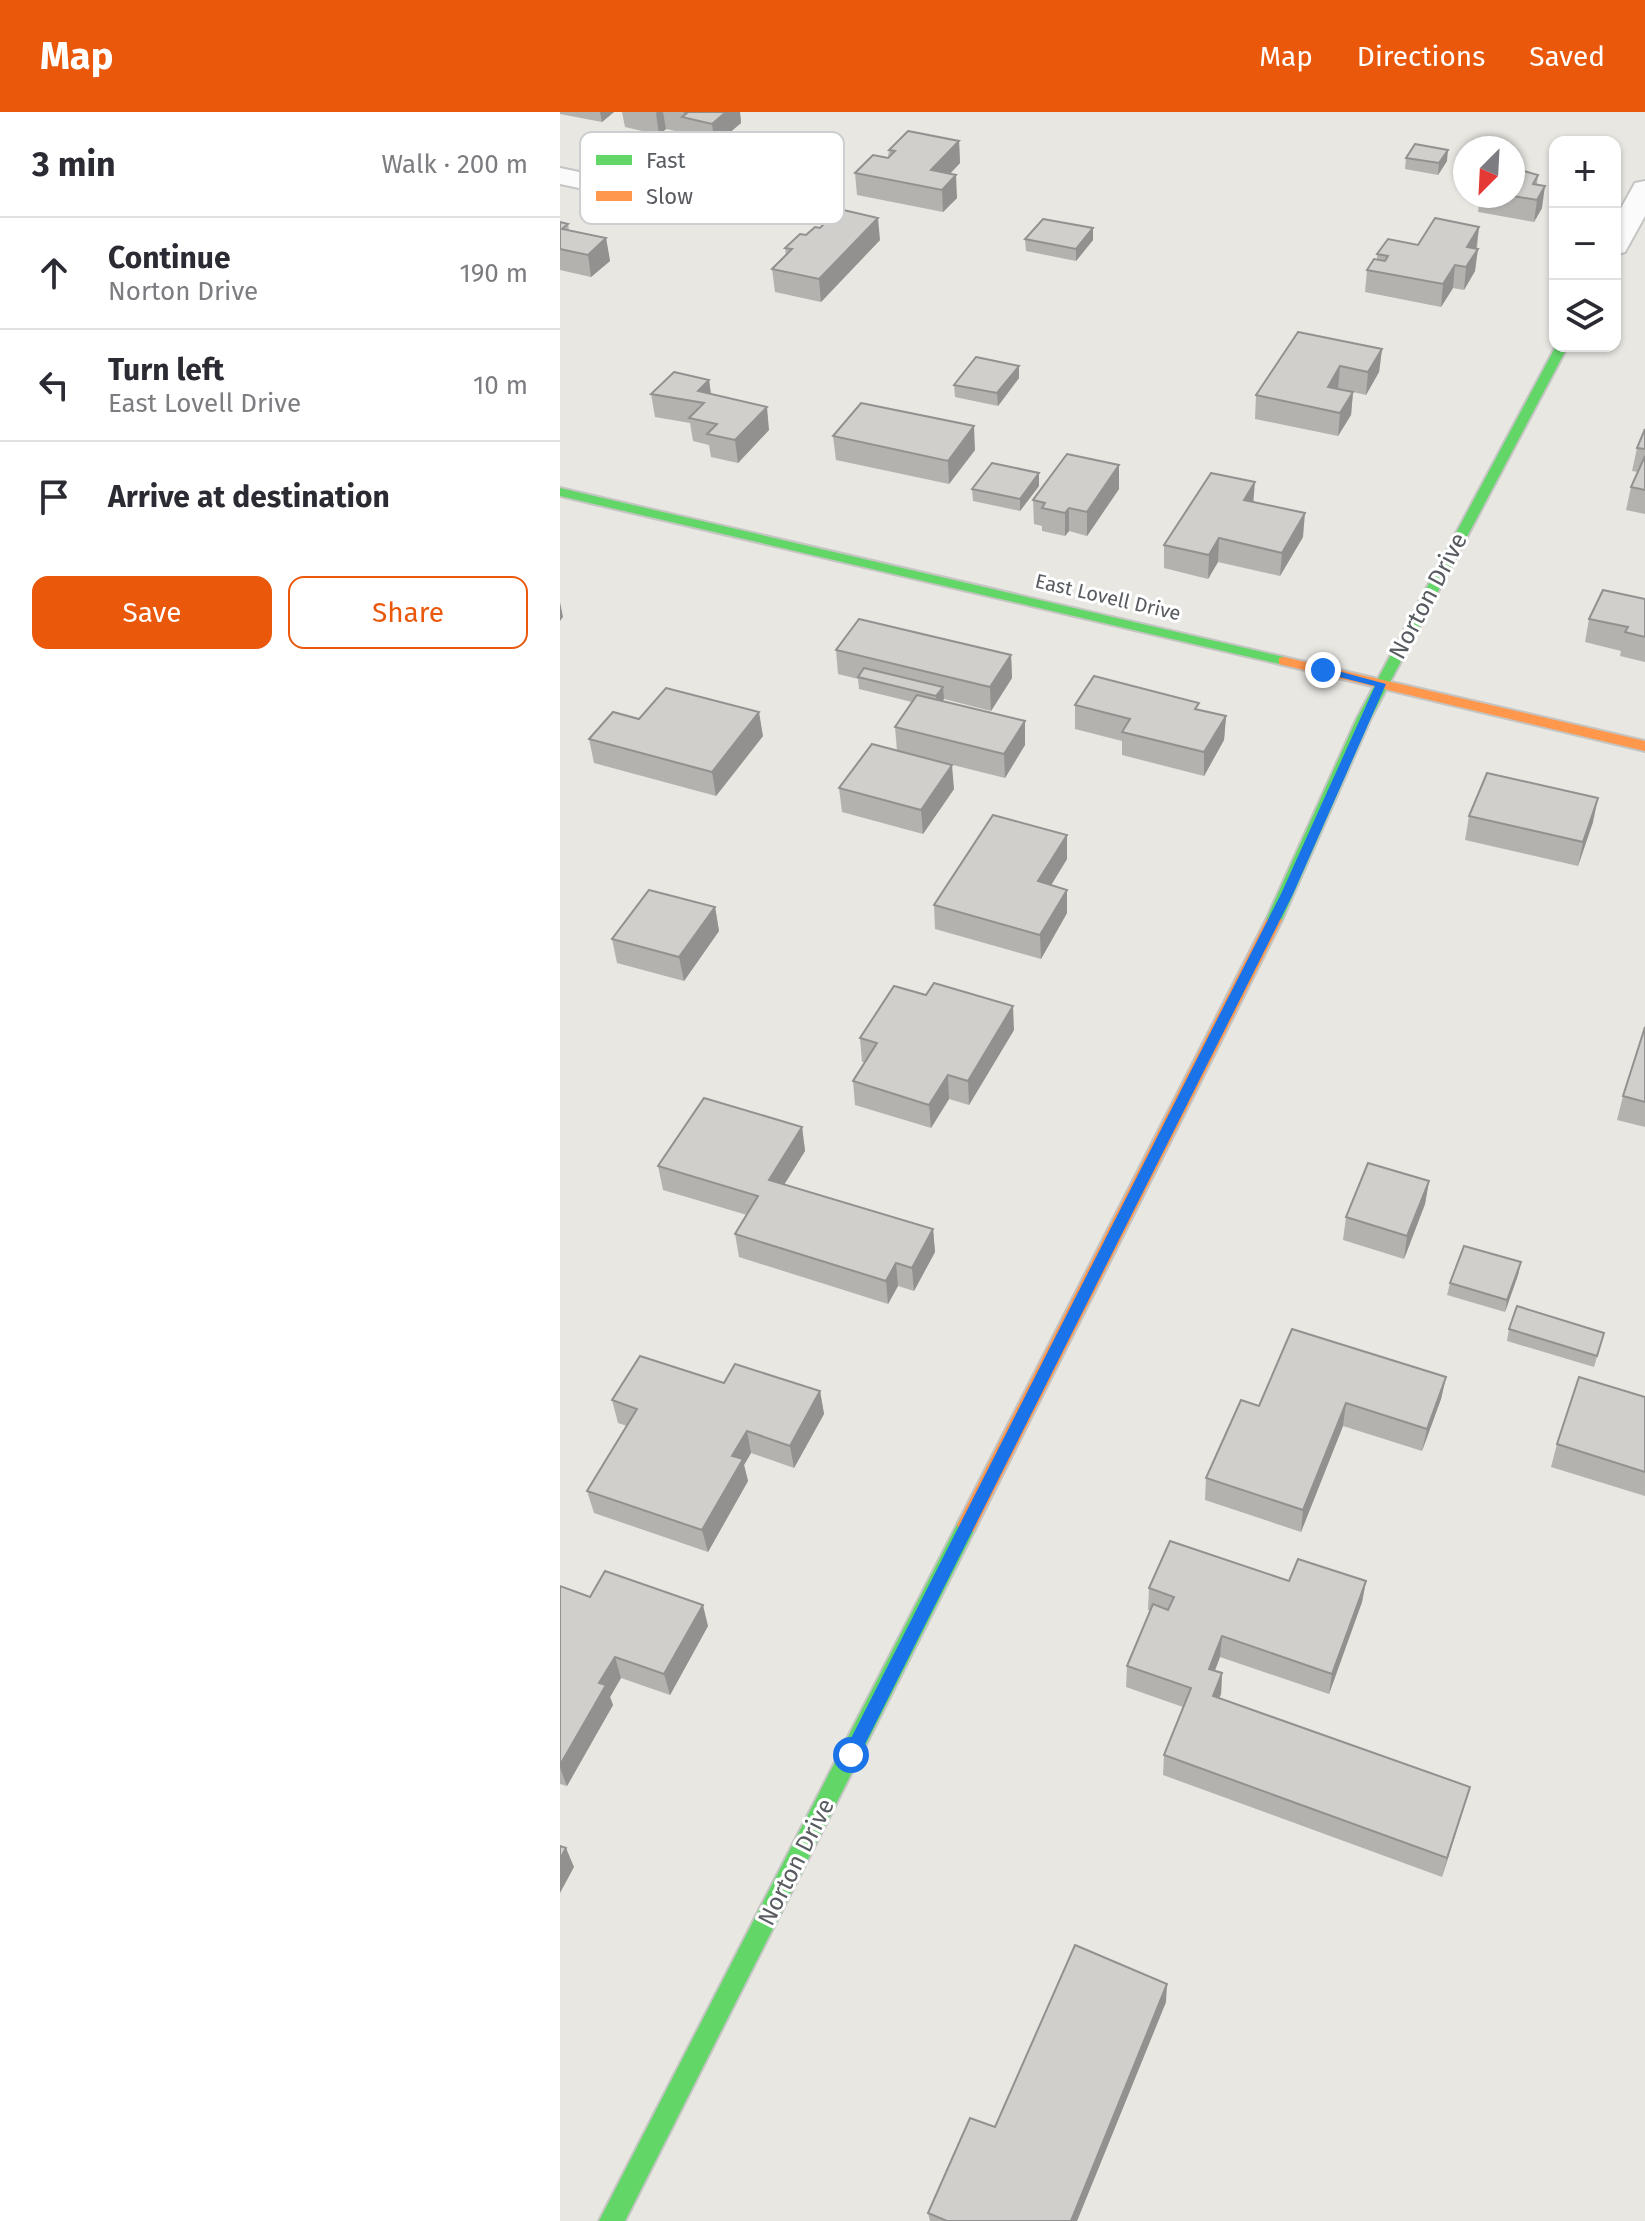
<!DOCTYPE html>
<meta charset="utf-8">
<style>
body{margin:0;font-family:"Fira Sans",sans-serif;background:#f2f2f3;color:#2b2b33}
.controls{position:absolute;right:24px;top:24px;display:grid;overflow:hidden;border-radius:16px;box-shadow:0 2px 6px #0004}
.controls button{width:72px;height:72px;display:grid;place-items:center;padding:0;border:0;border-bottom:2px solid #e1e1e2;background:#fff;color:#2b2b33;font:40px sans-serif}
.compass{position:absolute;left:893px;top:24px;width:72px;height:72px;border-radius:50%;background:#fff;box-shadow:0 2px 6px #0004;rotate:204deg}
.stop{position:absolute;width:24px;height:24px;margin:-18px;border:6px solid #1a73e8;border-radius:50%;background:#fff}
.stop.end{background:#1a73e8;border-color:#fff;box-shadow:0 2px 8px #0008}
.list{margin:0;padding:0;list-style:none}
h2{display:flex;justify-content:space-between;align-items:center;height:104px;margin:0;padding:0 32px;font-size:34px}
h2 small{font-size:26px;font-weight:400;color:#7c7c81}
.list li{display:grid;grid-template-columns:52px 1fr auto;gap:24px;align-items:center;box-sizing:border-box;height:112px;padding:0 32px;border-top:2px solid #e1e1e2}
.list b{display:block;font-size:30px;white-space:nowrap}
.list p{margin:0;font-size:26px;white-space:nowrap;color:#7c7c81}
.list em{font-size:26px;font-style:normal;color:#7c7c81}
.actions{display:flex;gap:16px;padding:24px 32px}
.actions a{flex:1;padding:18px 0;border:2px solid #ea580c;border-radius:16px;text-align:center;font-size:28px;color:#ea580c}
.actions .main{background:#ea580c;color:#fff}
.icon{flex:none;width:44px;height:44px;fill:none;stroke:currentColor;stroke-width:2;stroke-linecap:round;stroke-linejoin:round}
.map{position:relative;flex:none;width:1085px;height:2109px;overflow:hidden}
header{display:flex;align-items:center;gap:48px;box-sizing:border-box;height:112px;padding:0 40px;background:#ea580c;color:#fff}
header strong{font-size:38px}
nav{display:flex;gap:44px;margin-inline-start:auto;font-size:28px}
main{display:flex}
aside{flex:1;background:#fff}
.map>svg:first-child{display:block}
</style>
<header>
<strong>Map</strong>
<nav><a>Map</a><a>Directions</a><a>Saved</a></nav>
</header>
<main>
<aside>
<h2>3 min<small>Walk · 200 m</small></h2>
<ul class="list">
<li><svg class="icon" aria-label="ahead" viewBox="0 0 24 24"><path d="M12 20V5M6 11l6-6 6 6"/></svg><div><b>Continue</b><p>Norton Drive</p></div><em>190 m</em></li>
<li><svg class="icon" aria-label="left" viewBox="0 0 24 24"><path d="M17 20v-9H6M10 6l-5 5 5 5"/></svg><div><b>Turn left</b><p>East Lovell Drive</p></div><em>10 m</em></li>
<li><svg class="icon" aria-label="arrive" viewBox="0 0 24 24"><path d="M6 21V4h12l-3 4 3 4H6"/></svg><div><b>Arrive at destination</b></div></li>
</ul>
<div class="actions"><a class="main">Save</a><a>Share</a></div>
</aside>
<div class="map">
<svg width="1085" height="2109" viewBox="0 0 1085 2109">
<rect width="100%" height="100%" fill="#e8e7e2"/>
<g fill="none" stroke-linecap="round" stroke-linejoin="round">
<g stroke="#c4c4c3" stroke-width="4">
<g id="street">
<path d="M0,56L138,85L148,87L152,93L148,99L138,101L0,72Z"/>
<path d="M1085,69V104L1065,140L1055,143V107L1075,71Z"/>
</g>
</g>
<g stroke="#c5c5c4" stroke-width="4">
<g id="fast">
<path d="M996,234H1008L811,606L722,808L714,814L708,812L706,808L797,606Z"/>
<path d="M0,376L724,545L731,549L724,553L0,384Z"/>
<path d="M407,1404L414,1407L417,1413L414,1419L65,2109H39L400,1407Z"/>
</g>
</g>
<g stroke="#c5c5c4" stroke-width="4">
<g id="slow">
<path d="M724,545L1085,629V639L719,552V546Z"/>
<path d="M714,802L722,808L414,1419L407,1422L400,1419L397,1413L400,1407L706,808Z"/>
</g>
</g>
<use href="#street" fill="#fcfbfb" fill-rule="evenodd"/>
<use href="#fast" fill="#63d668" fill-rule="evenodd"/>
<use href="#slow" fill="#ff974d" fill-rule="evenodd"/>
</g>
<g fill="#b3b2af">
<path d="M0,0H54L42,10L0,2Z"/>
<path d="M62,0H180L181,11L155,33L125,27L124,21L106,17L99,23L65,15Z"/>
<path d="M399,29L400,51L389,62L397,86L383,100L297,83L295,61L328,46L329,38Z"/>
<path d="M846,46L887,49L878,63L845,57Z"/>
<path d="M978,63L977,73L982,96L974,110L918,100L920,84H953Z"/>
<path d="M0,110L8,112L9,118L46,126L50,149L31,165L0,158Z"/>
<path d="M919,115L915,159L904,178L893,176L881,195L805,180L807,158L817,148V142L858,133Z"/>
<path d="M533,116V128L516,149L466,139L465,127Z"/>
<path d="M246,123L320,128L261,190L215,180L212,157L226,144L225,136Z"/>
<path d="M822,237L819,260L806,283L793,280L791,303L778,324L695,307L696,283Z"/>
<path d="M459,254V266L438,294L395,285L394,273Z"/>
<path d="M149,268L151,282L209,318L178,351L151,345L149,333L133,329L130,311L95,305L91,282Z"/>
<path d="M1085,317V402L1066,398L1071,375L1078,360L1072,359L1077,336Z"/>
<path d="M273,324L415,338L389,372L276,348Z"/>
<path d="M559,353V377L527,424L509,419L505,424L482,419V414L474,412L473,388Z"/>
<path d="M479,361V374L460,399L413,389L412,377Z"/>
<path d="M693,390L743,425L720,464L658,450L648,467L604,456V433Z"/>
<path d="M1085,487V550L1060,544L1061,539L1025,530L1029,507Z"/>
<path d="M276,538L451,543L452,566L431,599L384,587L382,589L465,633L445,666L349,642L394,677L363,722L282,700L279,676L337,639L335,615L352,590L299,577L298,567L278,562Z"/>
<path d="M515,593L639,598L666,604L664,628L644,664L562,643V629L515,617Z"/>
<path d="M79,607L203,624L156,684L34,651L29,627Z"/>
<path d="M909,704L1033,710L1018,754L905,728Z"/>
<path d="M507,747L491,773L507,778V801L481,847L375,817L374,793Z"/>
<path d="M155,795L159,819L124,869L57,851L52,827Z"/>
<path d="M1085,915V1015L1057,1008L1063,984Z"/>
<path d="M454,918L409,993L389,987L371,1016L295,993L293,969L305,950H302L300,926Z"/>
<path d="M242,1015L245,1039L224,1073L373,1117L375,1140L354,1179L338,1174L328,1192L179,1145L175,1122L187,1103L103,1078L98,1054Z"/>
<path d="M869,1069L865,1092L844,1147L783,1128L786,1105Z"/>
<path d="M961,1150L958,1163L945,1200L887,1183L890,1171Z"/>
<path d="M949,1217L1044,1221L1034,1255L947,1229Z"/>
<path d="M886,1265L881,1287L862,1339L783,1314L741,1420L645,1388L646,1366L699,1294Z"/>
<path d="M260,1279L264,1302L234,1356L191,1341L184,1353L188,1369L148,1440L34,1401L27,1379L67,1314L58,1311L52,1288Z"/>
<path d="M1085,1285V1384L991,1355L997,1332Z"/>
<path d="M729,1469H806L802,1490L769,1582L660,1545L655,1559L662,1561L661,1582L659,1586L910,1675L882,1765L603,1663L604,1643L623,1595L566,1575L567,1554L591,1499L588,1498L589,1476Z"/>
<path d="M0,1474L30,1485L148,1514L110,1583L61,1566L50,1585L53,1593L7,1674L0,1672Z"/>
<path d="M606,1890L517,2109H370L368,2101L435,2015Z"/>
</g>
<g fill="#92918f">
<path d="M40,0H54L42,10Z"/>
<path d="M97,0H103L106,17L99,23L96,1Z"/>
<path d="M166,0H180L181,11L155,33L152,12Z"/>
<path d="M399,29L400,51L376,77L371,58Z"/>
<path d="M888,38L887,49L878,63L879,51Z"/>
<path d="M396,63L397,86L383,100L382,78Z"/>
<path d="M985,74L982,96L974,110L977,88Z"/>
<path d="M318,106L320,128L261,190L259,167Z"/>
<path d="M919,115L916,137L907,135Z"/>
<path d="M533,116V128L516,149V137Z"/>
<path d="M46,126L50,149L31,165L28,143Z"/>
<path d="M918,137L915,159L904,178L906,155Z"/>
<path d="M895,153L893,176L881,195L883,172Z"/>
<path d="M822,237L819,260L806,283L808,260Z"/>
<path d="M459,254V266L438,294L437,281Z"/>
<path d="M780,254L778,277L768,275Z"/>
<path d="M149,268L152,291H144L138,279Z"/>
<path d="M793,280L791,303L778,324L780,301Z"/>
<path d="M207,295L209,318L178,351L175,328Z"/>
<path d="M414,314L415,338L389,372L388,349Z"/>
<path d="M559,353V377L527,424V400Z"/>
<path d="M479,361V374L460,399V387Z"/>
<path d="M695,370L693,394L684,388Z"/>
<path d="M509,396V419L505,424V401Z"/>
<path d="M745,401L743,425L720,464L722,441Z"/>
<path d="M659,426L658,450L648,467L649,443Z"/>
<path d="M0,490L3,505L0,509Z"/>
<path d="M451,543L452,566L431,599L430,575Z"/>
<path d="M383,575L384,587L377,597L376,584Z"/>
<path d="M199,600L203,624L156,684L152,660Z"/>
<path d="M666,604L664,628L644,664V640Z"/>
<path d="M465,609V633L445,666L444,642Z"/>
<path d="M392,653L394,677L363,722L361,698Z"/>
<path d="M1038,686L1033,710L1018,754L1023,730Z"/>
<path d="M507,723V747L479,793L478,769Z"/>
<path d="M507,778V801L481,847L480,823Z"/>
<path d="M155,795L159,819L124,869L119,845Z"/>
<path d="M453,894L454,918L409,993L408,969Z"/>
<path d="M388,963L389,987L371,1016L369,993Z"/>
<path d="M242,1015L245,1039L212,1092L209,1068Z"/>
<path d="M869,1069L865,1092L844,1147L847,1124Z"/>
<path d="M373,1117L375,1140L354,1179L352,1156Z"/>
<path d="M961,1150L958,1163L945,1200L947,1188Z"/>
<path d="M336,1151L338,1174L328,1192L326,1169Z"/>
<path d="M886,1265L881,1287L862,1339L867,1317Z"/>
<path d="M260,1279L264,1302L234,1356L230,1334Z"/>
<path d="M786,1291L783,1314L741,1420L743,1398Z"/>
<path d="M187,1319L191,1341L184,1353L188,1369L148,1440L142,1418L172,1344Z"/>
<path d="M806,1469L802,1490L769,1582L772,1562Z"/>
<path d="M143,1493L148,1514L110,1583L104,1562Z"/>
<path d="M662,1524L660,1545L647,1578L649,1557Z"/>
<path d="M55,1545L61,1566L50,1585L53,1593L7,1674L0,1656V1653L39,1571Z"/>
<path d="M662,1561L661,1582L651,1604L653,1584Z"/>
<path d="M910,1675L904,1695L882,1765L887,1746Z"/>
<path d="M6,1736L14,1755L0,1781V1747Z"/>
<path d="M607,1872L606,1890L517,2109H511Z"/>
</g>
<g fill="#d0cfcc" stroke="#92918f" stroke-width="2">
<path d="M124,0H166L152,12L122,5L127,1Z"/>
<path d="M348,19L399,29L371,58L396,63L382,78L295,61L313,43L328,46L335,39L329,38Z"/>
<path d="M855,32L888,38L879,51L846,46Z"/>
<path d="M953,56L978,63L973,72L985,74L977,88L953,84Z"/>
<path d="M279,97L318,106L259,167L212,157L232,137L225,136L240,122L246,123L255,115L260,116Z"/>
<path d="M875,106L919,115L907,135L918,137L906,155L895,153L883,172L807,158L814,147L825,149L828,144L817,142L828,127L858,133Z"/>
<path d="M483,107L533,116L516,137L465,127Z"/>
<path d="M0,110L8,112L2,117L46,126L28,143L0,137Z"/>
<path d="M738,220L822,237L808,260L780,254L768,275L793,280L780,301L696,283Z"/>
<path d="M416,245L459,254L437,281L394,273Z"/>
<path d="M114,260L149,268L138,279L207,295L175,328L147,322L157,312L129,306L144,291L91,282Z"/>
<path d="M301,291L414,314L388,349L273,324Z"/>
<path d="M1085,317V337L1077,336Z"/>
<path d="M507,342L559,353L527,400L509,396L505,401L482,396L485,391L473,388Z"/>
<path d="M1085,344V378L1071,375Z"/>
<path d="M432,351L479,361L460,387L412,377Z"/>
<path d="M651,361L695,370L684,388L745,401L722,441L659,426L649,443L604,433Z"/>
<path d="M1043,478L1085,487V525L1065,520L1068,515L1029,507Z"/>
<path d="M299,507L451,543L430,575L276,538Z"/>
<path d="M304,556L383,575L376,584L298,565Z"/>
<path d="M534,564L639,591L635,597L666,604L644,640L562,620L570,607L515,593Z"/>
<path d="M106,576L199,600L152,660L29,627L53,600L79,607Z"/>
<path d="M357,583L465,609L444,642L335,615Z"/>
<path d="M312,632L392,653L361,698L279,676Z"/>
<path d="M927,661L1038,686L1023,730L909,704Z"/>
<path d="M433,703L507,723L478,769L507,778L480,823L374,793Z"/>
<path d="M89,778L155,795L119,845L52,827Z"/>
<path d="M374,871L453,894L408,969L388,963L369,993L293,969L317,931L300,926L334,874L366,883Z"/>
<path d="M1085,915V990L1063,984Z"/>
<path d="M144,986L242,1015L209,1068L373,1117L352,1156L336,1151L326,1169L175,1122L198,1084L98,1054Z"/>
<path d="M808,1051L869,1069L847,1124L786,1105Z"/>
<path d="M904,1134L961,1150L947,1188L890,1171Z"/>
<path d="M957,1194L1044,1221L1037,1244L949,1217Z"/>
<path d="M732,1217L886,1265L867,1317L786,1291L743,1398L646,1366L681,1288L699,1294Z"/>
<path d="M80,1244L164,1271L175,1252L260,1279L230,1334L187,1319L172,1344L183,1347L142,1418L27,1379L77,1297L52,1288Z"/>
<path d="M1019,1265L1085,1285V1360L997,1332Z"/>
<path d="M610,1429L729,1469L738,1447L806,1469L772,1562L662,1524L649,1557L662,1561L653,1584L910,1675L887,1746L604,1643L631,1576L567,1554L593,1492L608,1498L614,1485L589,1476Z"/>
<path d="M45,1459L143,1493L104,1562L55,1545L39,1571L46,1573L0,1653V1474L30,1485Z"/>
<path d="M0,1734L6,1736L0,1747Z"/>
<path d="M515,1833L607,1872L511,2109H387L368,2101L410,2006L435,2015Z"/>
</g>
<path fill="#1a73e8" d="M763,555L826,572L733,782L297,1648H285V1638L721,782L815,574L759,560L758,558Z"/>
<g text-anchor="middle" stroke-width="6" stroke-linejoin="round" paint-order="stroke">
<g font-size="20" fill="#585b60" stroke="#fff">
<text transform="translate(548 485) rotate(13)" y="7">East Lovell Drive</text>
</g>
<g font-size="24" fill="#585b60" stroke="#fff">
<text transform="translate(868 484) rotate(-62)" y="8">Norton Drive</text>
<text transform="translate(236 1750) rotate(-63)" y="8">Norton Drive</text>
</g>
</g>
<rect x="20" y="20" width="264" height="92" rx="12" fill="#fff" stroke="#cdcecf" stroke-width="2"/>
<rect x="36" y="43" width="36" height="10" fill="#63d668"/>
<rect x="36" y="79" width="36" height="10" fill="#ff974d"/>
<g font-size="22" fill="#585b60">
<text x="86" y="56">Fast</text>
<text x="86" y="92">Slow</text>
</g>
</svg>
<div class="controls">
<button>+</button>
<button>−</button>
<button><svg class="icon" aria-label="layers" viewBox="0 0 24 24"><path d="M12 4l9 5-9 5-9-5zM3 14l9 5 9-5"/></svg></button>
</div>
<svg class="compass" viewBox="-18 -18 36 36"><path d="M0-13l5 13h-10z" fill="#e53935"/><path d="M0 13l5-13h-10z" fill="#7c7c81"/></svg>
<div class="stop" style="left:291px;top:1643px"></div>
<div class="stop end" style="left:763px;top:558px"></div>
</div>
</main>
